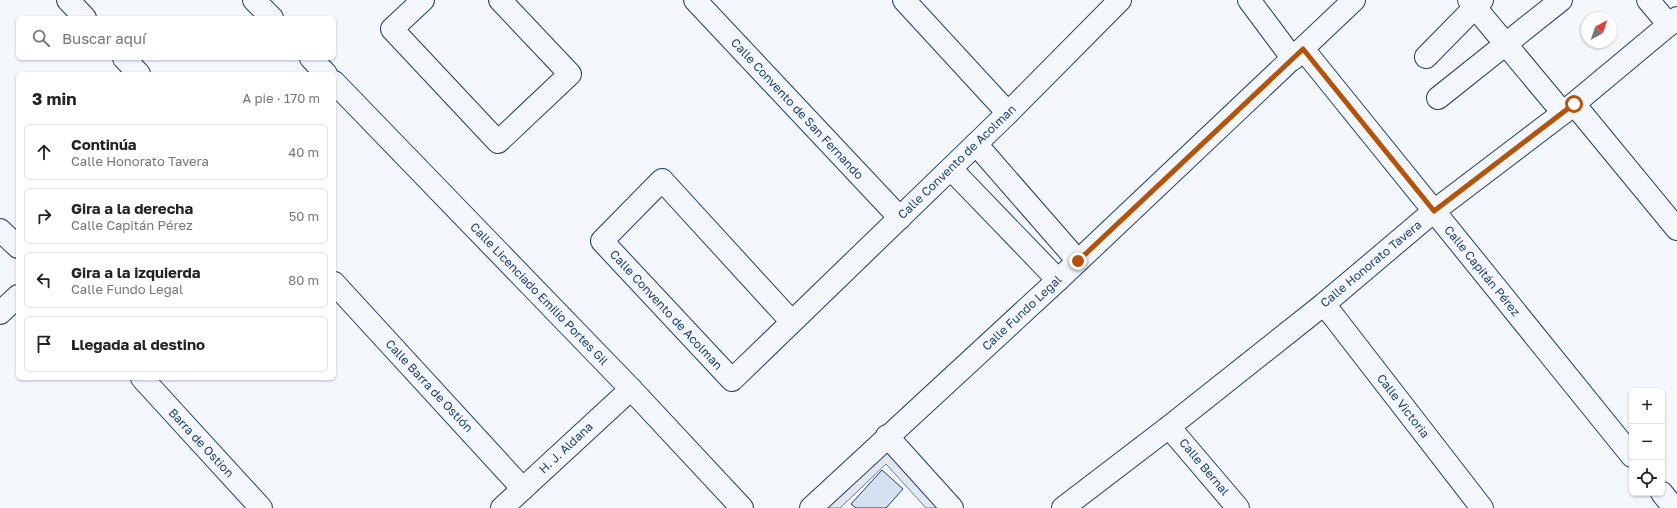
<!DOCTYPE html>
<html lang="es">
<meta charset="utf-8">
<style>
body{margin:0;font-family:"Golos Text",sans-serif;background:#f2f2f2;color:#222}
.controls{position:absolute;right:12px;bottom:12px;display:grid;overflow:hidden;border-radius:6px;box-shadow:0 1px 3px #0004}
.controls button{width:36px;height:36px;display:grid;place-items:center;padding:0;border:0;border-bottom:1px solid #e0e0e0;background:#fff;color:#222;font:20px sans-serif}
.compass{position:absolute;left:1581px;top:12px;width:36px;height:36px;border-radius:50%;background:#fff;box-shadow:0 1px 3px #0004;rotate:40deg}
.stop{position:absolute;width:12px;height:12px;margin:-9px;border:3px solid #b45309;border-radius:50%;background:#fff}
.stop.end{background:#b45309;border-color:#fff;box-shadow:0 1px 4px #0008}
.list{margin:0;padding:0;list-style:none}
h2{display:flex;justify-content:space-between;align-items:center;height:52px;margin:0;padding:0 16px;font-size:17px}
h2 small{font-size:13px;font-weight:400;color:#767676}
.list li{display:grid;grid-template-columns:26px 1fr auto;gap:12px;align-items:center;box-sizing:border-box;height:56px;margin:0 8px 8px;padding:0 8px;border:1px solid #e0e0e0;border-radius:6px}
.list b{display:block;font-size:15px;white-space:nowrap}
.list p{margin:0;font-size:13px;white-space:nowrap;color:#767676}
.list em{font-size:13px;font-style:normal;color:#767676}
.icon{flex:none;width:22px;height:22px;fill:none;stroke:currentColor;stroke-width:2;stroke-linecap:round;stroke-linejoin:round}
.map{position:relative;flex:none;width:1677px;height:508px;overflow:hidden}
.search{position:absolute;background:#fff;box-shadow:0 1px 3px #0004;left:16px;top:16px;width:320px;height:44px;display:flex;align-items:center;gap:10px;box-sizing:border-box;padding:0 14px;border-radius:6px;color:#767676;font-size:15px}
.panel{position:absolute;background:#fff;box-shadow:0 1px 3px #0004;left:16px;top:72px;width:320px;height:308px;border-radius:6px}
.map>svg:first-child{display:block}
</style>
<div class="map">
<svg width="1677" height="508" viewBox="0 0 1677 508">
<rect width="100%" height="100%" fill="#f4f7fb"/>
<path fill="#e3e8f0" stroke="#687fa3" d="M887,436L952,508H926L886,464L840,508H811Z"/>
<path fill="#d5e0f0" stroke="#1d3f73" d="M882,470L903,489L886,508H856L851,504Z"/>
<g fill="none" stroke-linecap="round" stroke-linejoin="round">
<g stroke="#1d3f73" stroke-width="24">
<g id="minor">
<path d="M68,0L85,18"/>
<path d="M254,0L272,18"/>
<path d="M423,0L392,29L498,142L570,74L500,0"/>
<path d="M695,0L900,218"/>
<path d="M904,0L1008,113"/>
<path d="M1249,0L1293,59"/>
<path d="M1469,0L1563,113"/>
<path d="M1648,0L1669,25"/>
<path d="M1303,49L1632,456"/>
<path d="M1426,57L1482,0"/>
<path d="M124,58L139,74"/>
<path d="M311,58L326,74"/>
<path d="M334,82L631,389L742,508"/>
<path d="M1438,98L1561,0"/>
<path d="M1574,104L1677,229"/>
<path d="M976,144L1078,261"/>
<path d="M951,169L1058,280"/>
<path d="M0,230L18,247"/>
<path d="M334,283L523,489"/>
<path d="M1324,304L1482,508"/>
<path d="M0,313L18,296"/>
<path d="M792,322L662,180L602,241L732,380L1008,113L1120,0"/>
<path d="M142,378L261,508"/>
<path d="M1169,427L1238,508"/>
<path d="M887,436L952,508"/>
<path d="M1662,493L1674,508"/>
<path d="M502,508L631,389"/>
<path d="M811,508L1058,280L1354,0"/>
<path d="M1063,508L1169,427L1324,304L1434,211L1563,113L1677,18"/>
</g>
</g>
<use href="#minor" stroke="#f4f7fb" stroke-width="22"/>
</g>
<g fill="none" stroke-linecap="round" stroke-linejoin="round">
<path stroke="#b45309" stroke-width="5" d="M1078,261L1303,49L1434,211L1574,104"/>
</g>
<g text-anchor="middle" stroke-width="3" stroke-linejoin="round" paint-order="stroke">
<g font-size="12" fill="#1d3f73" stroke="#f4f7fb">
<text transform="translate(797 109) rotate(47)" y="4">Calle Convento de San Fernando</text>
<text transform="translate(957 162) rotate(-44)" y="4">Calle Convento de Acolman</text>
<text transform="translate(1371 264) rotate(-40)" y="4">Calle Honorato Tavera</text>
<text transform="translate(1482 271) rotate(51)" y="4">Calle Capitán Pérez</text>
<text transform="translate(539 294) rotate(46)" y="4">Calle Licenciado Emilio Portes Gil</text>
<text transform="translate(666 310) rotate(47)" y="4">Calle Convento de Acolman</text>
<text transform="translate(1022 313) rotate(-43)" y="4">Calle Fundo Legal</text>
<text transform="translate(429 386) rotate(47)" y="4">Calle Barra de Ostión</text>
<text transform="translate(1403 406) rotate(52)" y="4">Calle Victoria</text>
<text transform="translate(201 443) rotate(47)" y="4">Barra de Ostion</text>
<text transform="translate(566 448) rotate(-43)" y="4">H. J. Aldana</text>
<text transform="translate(1204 467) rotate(50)" y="4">Calle Bernal</text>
</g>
</g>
</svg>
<div class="controls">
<button>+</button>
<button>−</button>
<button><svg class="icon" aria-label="locate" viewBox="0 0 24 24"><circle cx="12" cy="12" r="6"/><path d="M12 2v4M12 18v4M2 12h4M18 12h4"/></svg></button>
</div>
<svg class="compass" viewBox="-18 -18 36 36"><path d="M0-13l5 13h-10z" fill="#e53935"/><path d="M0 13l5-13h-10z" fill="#767676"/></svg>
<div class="stop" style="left:1574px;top:104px"></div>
<div class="stop end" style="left:1078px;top:261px"></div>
<div class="search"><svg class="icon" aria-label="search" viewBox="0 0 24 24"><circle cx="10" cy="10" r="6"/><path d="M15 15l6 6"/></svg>Buscar aquí</div>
<section class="panel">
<h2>3 min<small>A pie · 170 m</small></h2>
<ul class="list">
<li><svg class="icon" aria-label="ahead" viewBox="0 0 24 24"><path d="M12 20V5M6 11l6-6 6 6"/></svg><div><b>Continúa</b><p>Calle Honorato Tavera</p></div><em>40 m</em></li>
<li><svg class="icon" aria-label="right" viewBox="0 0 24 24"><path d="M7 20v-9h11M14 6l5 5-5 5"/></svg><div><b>Gira a la derecha</b><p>Calle Capitán Pérez</p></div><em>50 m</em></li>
<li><svg class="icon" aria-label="left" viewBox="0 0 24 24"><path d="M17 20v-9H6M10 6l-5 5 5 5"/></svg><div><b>Gira a la izquierda</b><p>Calle Fundo Legal</p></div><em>80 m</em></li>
<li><svg class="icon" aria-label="arrive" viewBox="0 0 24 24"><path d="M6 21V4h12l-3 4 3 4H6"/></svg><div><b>Llegada al destino</b></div></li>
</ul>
</section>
</div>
